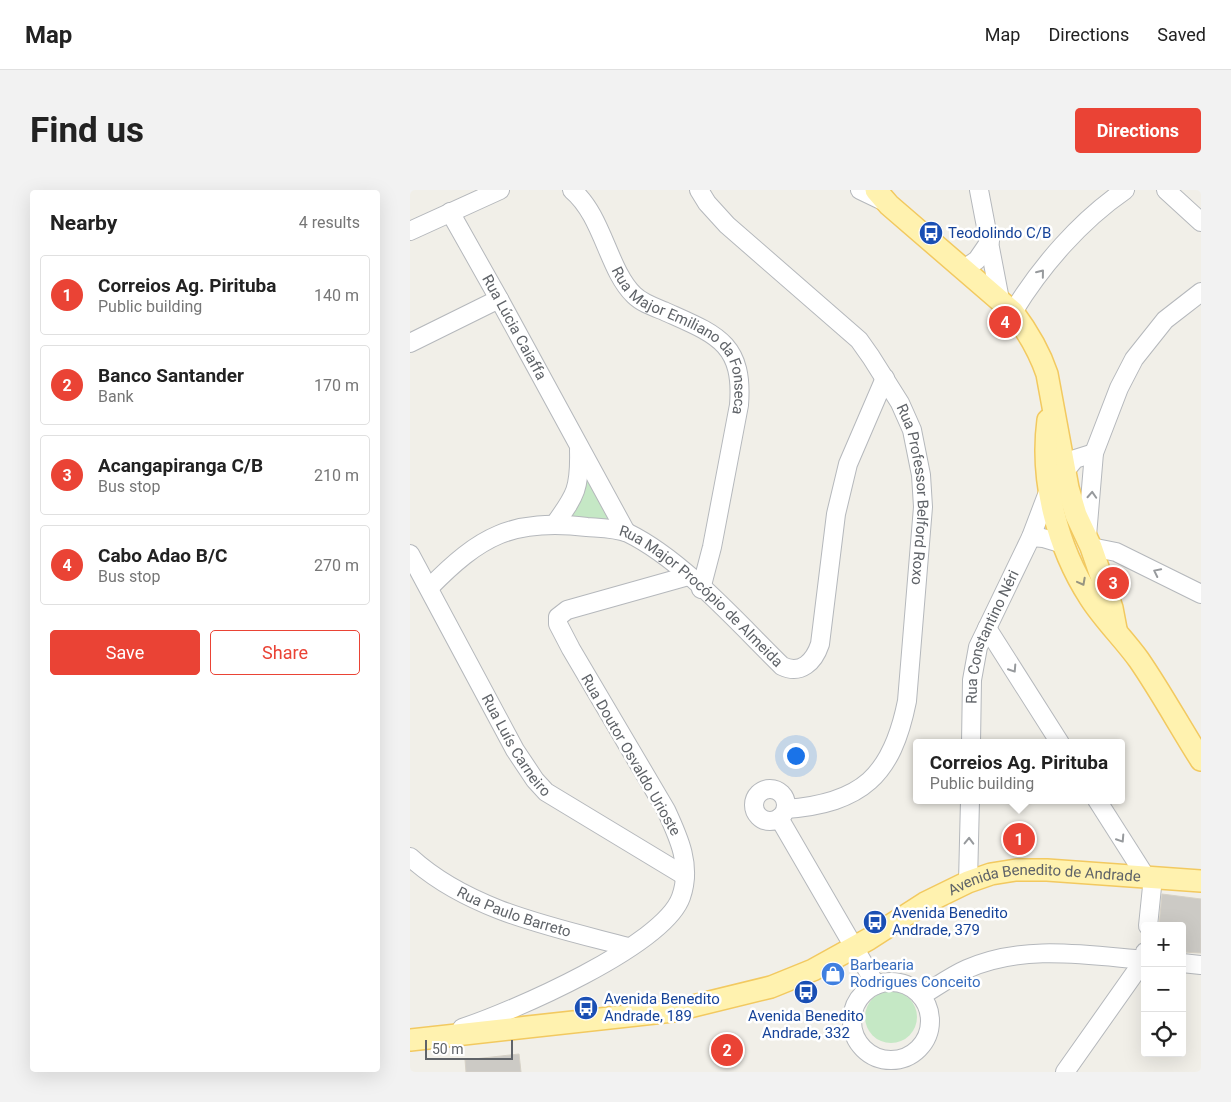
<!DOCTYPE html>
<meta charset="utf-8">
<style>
body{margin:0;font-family:Roboto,sans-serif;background:#f2f2f2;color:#222}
.controls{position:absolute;right:15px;bottom:15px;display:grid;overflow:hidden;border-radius:5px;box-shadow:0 5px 20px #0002}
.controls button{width:45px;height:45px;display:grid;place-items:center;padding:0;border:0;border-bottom:1px solid #e0e0e0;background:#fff;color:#222;font:25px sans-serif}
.scale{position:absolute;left:15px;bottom:12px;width:88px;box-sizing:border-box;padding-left:5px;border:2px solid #5f6368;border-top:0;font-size:14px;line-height:18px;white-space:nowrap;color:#5f6368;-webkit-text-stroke:4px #fff;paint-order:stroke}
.you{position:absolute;left:385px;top:565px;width:18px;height:18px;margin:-12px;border:4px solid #fff;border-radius:50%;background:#1a73e8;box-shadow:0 0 0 8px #1a73e833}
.badge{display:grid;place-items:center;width:32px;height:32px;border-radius:50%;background:#ea4335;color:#fff;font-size:16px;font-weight:700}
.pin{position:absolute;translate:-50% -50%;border:2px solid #fff;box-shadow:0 1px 5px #0006}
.popup{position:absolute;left:503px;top:549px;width:212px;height:65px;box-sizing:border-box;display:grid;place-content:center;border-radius:5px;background:#fff;filter:drop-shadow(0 1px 4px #0005);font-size:16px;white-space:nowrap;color:#767676}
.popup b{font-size:19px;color:#222}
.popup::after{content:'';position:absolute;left:50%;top:100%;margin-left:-10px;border:10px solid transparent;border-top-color:#fff}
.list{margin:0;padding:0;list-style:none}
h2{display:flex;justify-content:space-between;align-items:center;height:65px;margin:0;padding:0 20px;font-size:21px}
h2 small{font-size:16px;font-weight:400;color:#767676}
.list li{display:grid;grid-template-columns:32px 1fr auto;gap:15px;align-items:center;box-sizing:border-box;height:80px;margin:0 10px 10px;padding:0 10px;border:1px solid #e0e0e0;border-radius:5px}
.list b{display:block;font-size:19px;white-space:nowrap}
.list p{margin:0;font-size:16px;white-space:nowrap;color:#767676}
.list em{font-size:16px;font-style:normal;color:#767676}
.actions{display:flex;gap:10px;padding:15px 20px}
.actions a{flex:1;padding:11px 0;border:1px solid #ea4335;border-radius:5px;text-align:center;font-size:18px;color:#ea4335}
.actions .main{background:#ea4335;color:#fff}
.icon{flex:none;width:28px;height:28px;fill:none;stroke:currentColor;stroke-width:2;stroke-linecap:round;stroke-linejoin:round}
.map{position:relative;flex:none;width:791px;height:882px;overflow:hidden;border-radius:5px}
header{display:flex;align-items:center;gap:30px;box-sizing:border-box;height:70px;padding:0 25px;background:#fff;border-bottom:1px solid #e0e0e0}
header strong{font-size:24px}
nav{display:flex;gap:28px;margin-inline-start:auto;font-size:18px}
.intro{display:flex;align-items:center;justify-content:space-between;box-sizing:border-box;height:120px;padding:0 30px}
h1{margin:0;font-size:35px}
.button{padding:12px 22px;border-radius:5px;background:#ea4335;color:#fff;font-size:18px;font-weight:700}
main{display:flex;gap:30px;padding:0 30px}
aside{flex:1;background:#fff;border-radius:5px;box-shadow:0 5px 20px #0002}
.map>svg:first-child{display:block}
</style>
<header>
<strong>Map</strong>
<nav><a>Map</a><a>Directions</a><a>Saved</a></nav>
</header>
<div class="intro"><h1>Find us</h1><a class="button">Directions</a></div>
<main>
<aside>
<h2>Nearby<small>4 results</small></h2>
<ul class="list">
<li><span class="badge">1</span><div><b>Correios Ag. Pirituba</b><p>Public building</p></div><em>140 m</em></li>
<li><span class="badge">2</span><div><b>Banco Santander</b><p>Bank</p></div><em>170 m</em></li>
<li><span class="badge">3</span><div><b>Acangapiranga C/B</b><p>Bus stop</p></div><em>210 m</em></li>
<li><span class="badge">4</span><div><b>Cabo Adao B/C</b><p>Bus stop</p></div><em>270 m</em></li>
</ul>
<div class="actions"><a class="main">Save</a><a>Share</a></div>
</aside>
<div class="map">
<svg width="791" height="882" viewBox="0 0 791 882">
<rect width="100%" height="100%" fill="#f1efe8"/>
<g fill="#c5e8c5">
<path d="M173,273L206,335L155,329Z"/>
<circle cx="481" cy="827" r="26"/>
</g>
<g fill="#cccac5" stroke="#d6d1c6">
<path d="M752,704L791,709V763L772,762V736H749Z"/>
<path d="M109,864L111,882H56L55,870Z"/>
</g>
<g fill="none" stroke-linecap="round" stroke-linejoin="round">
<g stroke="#b5b8bc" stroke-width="20">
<g id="minor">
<path id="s1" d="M162,0C193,26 198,80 224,105C232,113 244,117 254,121C305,144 334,152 329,215L302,357L291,399"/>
<path id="s2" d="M289,0L297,13L317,35L449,150L461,167L490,213L502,240L511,285L513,317L497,511C482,586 452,613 376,619"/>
<path d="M450,0L477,13"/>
<path d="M569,0L590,110"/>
<path d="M756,0L791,32"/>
<path id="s3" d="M40,22L89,109L216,342"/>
<path d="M0,41L90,0"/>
<path d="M554,79L567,70L580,51"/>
<path d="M603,122C631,76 670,31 715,0"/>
<path d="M0,153L89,109"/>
<path d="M655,281L665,269L684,263"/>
<path d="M144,335C166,305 170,298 169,260"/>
<path d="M677,346L684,263L709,198L724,169L755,130L791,102"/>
<path d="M621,347L633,348L653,354"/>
<path d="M681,357L706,362L791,404"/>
<path id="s4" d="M0,364L105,560L125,590L136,602L275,686"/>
<path id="s5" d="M19,398C70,346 102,328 177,337C189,338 206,338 218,343C273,370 328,433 372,476C391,485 404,472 410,454L426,324L438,274L475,188"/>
<path d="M577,438L650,553"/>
<path id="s6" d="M561,553L562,490L568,457L621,347L640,297"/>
<circle cx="360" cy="615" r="16"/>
<path d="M687,610L736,687"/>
<path d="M369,628L466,795"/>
<path id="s7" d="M0,667C59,721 143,737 218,757"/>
<path d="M558,692L560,610"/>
<path d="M738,736L743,687"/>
<path d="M772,773L791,775"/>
<circle cx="481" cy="831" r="39"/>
<path d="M511,806C526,797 541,786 557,779C613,754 676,765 735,770"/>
<path d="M52,838C101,822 254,756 271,707C282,676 269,648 256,620L161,459L148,434V427L157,420L278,386"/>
<path d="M655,882L734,770L735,762"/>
</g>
</g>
<g stroke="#f2c960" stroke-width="24">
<g id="major">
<path d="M466,0L479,15L603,122C618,142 629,160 637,184L658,298L666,325L681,357L702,418L706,439"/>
<path d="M638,230C630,290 647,357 680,408C694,430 714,449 729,470C751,502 770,537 791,570"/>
<path id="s8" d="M0,850L263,821L361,797L403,780L459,749L515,713L558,692L581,684L606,680H637L791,691"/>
</g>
</g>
<use href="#minor" stroke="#fff" stroke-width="18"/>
<use href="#major" stroke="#fff2af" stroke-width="21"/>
</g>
<defs><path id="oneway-chevron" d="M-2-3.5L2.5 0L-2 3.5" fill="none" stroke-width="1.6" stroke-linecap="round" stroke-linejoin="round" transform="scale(1.25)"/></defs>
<g stroke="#979a9d">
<use href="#oneway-chevron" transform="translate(631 83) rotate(-51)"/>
<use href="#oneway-chevron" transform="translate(682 305) rotate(-87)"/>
<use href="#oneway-chevron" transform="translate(747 382) rotate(-154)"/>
<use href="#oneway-chevron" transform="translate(603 479) rotate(57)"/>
<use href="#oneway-chevron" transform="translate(711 649) rotate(57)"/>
<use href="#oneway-chevron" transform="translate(559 651) rotate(-89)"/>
</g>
<use stroke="#979581" href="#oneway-chevron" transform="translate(672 392) rotate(62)"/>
<defs>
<g id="bus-disc" transform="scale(1.25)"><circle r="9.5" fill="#1a4fb4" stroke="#fff"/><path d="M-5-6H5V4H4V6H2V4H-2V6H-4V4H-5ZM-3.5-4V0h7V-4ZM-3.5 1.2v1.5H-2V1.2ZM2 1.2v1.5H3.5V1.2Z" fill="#fff"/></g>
<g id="shop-disc" transform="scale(1.25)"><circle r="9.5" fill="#3f7fe0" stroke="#fff"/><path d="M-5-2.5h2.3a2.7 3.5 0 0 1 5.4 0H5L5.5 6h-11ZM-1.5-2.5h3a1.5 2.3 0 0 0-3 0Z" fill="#fff"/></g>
</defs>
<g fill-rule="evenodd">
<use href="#bus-disc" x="521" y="43"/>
<use href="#bus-disc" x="465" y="732"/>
<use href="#shop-disc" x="423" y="784"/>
<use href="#bus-disc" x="396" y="802"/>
<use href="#bus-disc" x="176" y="818"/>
</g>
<g text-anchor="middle" stroke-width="5" stroke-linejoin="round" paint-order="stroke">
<g font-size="15" fill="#164399" stroke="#fff" text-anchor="start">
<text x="538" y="48">Teodolindo C/B</text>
<text x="482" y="728">Avenida Benedito<tspan x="482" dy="17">Andrade, 379</tspan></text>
<text x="194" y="814">Avenida Benedito<tspan x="194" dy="17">Andrade, 189</tspan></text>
<text x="396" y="831" text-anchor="middle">Avenida Benedito<tspan x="396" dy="17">Andrade, 332</tspan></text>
</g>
<g font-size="15" fill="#5f6368" stroke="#fff">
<text dy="5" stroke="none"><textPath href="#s3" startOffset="132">Rua Lúcia Caiaffa</textPath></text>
<text dy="5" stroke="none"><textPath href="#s1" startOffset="195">Rua Major Emiliano da Fonseca</textPath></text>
<text dy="5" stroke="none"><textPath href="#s2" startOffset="389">Rua Professor Belford Roxo</textPath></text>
<text dy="5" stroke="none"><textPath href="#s5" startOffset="316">Rua Major Procópio de Almeida</textPath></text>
<text dy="5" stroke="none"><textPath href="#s6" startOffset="110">Rua Constantino Néri</textPath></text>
<text dy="5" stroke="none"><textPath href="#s4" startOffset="219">Rua Luís Carneiro</textPath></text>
<text transform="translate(221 565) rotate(60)" y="5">Rua Doutor Osvaldo Urioste</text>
<text dy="5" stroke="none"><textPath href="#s8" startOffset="666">Avenida Benedito de Andrade</textPath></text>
<text dy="5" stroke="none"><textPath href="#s7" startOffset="119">Rua Paulo Barreto</textPath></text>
</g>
<g font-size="15" fill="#366cbe" stroke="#fff" text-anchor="start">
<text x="440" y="780">Barbearia<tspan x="440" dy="17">Rodrigues Conceito</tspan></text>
</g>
</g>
</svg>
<div class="controls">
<button>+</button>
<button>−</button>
<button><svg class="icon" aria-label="locate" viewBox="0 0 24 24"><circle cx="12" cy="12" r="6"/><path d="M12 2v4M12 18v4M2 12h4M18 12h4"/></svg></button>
</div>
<div class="scale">50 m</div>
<div class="you"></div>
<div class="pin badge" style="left:609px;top:649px">1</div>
<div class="popup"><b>Correios Ag. Pirituba</b>Public building</div>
<div class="pin badge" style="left:317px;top:860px">2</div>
<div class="pin badge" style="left:703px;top:393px">3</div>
<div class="pin badge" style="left:595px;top:132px">4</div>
</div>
</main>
